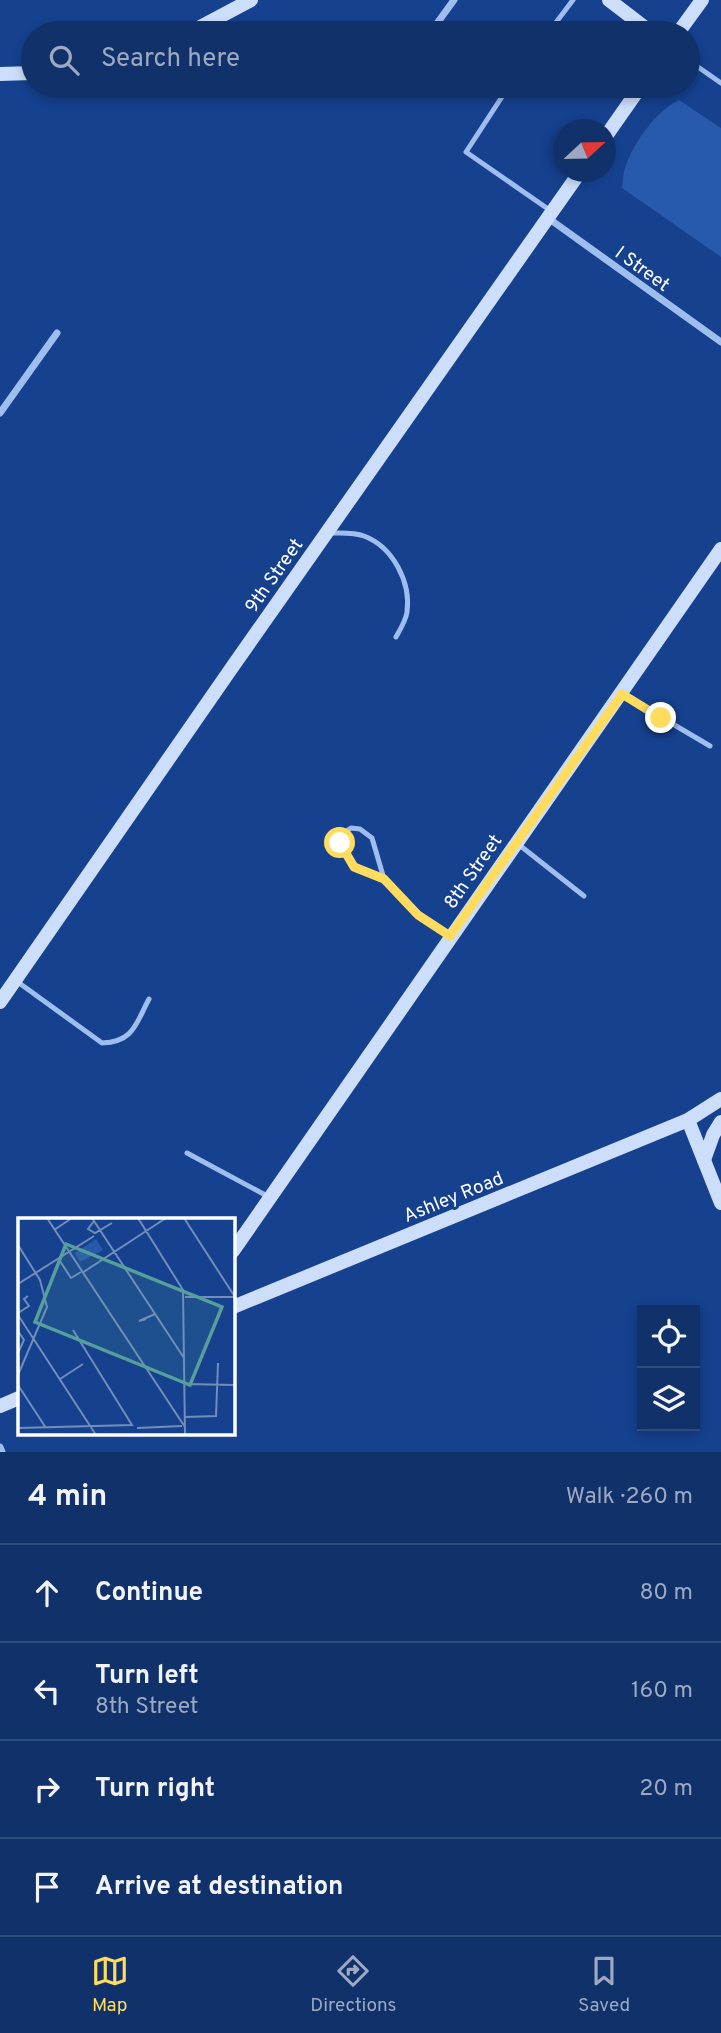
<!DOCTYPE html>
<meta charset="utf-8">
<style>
body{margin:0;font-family:Overpass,sans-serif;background:#1e3d72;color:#f1f3f6}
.controls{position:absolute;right:21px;bottom:21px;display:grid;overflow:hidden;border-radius:0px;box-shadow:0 4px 10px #0003}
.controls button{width:63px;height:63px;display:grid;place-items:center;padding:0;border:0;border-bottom:2px solid #304c7e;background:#10316a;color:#f1f3f6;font:35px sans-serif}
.compass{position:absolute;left:553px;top:119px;width:63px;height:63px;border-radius:50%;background:#10316a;box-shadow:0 4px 10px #0003;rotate:68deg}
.stop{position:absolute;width:21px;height:21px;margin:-16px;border:5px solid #ffdc5e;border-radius:50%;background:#fff}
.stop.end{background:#ffdc5e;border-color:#fff;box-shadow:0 2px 7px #0008}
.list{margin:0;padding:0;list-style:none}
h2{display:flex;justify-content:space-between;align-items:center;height:91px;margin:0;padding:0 28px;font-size:30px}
h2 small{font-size:23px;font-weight:400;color:#9ca9c1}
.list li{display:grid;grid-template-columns:46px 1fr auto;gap:21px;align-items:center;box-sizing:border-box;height:98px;padding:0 28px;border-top:2px solid #304c7e}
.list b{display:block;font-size:26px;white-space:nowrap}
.list p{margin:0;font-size:23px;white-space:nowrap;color:#9ca9c1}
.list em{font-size:23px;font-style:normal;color:#9ca9c1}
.icon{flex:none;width:38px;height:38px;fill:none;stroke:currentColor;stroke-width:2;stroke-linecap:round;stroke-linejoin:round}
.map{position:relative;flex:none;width:721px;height:1452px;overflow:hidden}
.search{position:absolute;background:#10316a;box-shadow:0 4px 10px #0003;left:21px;right:21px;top:21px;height:77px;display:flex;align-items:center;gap:18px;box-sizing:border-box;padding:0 24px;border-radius:38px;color:#9ca9c1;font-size:26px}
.sheet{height:483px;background:#10316a}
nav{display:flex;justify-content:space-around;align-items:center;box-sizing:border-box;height:98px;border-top:2px solid #304c7e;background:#10316a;font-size:19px;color:#9ca9c1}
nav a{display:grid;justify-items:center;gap:4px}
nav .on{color:#ffdc5e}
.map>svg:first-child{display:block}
</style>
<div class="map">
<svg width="721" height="1452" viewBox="0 0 721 1452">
<rect width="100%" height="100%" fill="#15418e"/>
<path fill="#275aad" d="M679,100L721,128V257L622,188C623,180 623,172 626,165C635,141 656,111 679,100Z"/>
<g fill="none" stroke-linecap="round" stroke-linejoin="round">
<g stroke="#9fbef0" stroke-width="5">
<path d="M548,33L573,0"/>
<path d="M688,60L721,83"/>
<path d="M509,86L466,152L551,211"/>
<path d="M331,533C341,533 354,532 364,536C393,547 411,582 407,612C406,620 400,630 396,637"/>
<path d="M622,694L710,746"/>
<path d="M518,844L584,896"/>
<path d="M384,879C363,870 337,862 342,834L351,828L360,829L372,838L384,879L418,915L450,936"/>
<path d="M15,980L102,1043C134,1042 136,1023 149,999"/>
<path d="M187,1153L269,1197"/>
</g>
<g stroke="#9fbef0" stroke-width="7">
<path d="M430,33L454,0"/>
<path d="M548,218L721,342"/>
<path d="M0,413L57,333"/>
<path d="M0,1447L2,1452"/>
</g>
<g stroke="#cddefb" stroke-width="14">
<path d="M609,0L652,33"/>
<path d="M189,33L251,0"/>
<path d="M678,33L702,0"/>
<path d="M0,74L33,73"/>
<path d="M606,136L641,86"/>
<path d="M0,1002L233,666L580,172"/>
<path d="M688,1120L721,1203"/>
<path d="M704,1160L713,1135L721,1122"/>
<path d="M233,1251L721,549"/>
<path d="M233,1307L688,1120L721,1099"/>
<path d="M0,1406L19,1398"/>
</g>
</g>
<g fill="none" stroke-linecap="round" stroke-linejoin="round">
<path stroke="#ffdc5e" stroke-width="9" d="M340,843L354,867L384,879L418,915L450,936L622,694L661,718"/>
</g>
<g text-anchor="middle" stroke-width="6" stroke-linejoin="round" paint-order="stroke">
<g font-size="19" fill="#fff" stroke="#15418e">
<text transform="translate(643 268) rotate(36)" y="7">I Street</text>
<text transform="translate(273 575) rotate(-55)" y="7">9th Street</text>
<text transform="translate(472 871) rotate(-55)" y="7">8th Street</text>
<text transform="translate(453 1196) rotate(-22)" y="7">Ashley Road</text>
</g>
</g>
<g transform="translate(18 1218)">
<rect width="217" height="217" fill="#15418e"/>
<path d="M78,21L85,32L62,44L57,35Z" fill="#275aad"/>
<path fill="none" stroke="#738dbb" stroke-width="2" d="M29,0L167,209M74,0L166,140M120,0L165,72L167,217M166,0L217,79M76,3L70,11L77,15L94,5M36,12L54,0M0,27L22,62L29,89L0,157M40,40L53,60L63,54M64,55L148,0M0,66L76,18M167,79H217M0,95L11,88L6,81L10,78M0,97L78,217M128,101L121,103L137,96M0,113L6,122L0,135M42,161L65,146M167,166L217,167M0,167L28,210M167,199L198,198L200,145M0,210L114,207L55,112M119,210L164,208"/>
<path fill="#579f9a" fill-opacity="0.15" stroke="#579f9a" stroke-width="3.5" d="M48,26L204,89L172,167L17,104Z"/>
<rect width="217" height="217" fill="none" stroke="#fff" stroke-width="3.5"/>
</g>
</svg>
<div class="controls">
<button><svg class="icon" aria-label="locate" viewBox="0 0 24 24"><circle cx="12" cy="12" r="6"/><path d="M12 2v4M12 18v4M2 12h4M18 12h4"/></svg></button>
<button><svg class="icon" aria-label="layers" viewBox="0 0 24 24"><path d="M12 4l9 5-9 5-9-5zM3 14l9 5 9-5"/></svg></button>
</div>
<svg class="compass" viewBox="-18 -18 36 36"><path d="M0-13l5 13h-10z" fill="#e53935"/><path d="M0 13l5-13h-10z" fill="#9ca9c1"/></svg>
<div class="stop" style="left:340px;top:843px"></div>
<div class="stop end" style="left:661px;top:718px"></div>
<div class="search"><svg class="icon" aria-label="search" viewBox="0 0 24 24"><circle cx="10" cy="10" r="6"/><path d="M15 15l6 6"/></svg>Search here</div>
</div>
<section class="sheet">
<h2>4 min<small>Walk · 260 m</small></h2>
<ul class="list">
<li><svg class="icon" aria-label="ahead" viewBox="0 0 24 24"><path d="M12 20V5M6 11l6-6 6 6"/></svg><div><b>Continue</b></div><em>80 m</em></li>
<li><svg class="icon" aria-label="left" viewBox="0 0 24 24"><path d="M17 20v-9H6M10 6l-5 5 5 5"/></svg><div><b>Turn left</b><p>8th Street</p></div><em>160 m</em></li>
<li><svg class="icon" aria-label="right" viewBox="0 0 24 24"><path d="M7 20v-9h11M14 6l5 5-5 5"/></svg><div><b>Turn right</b></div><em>20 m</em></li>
<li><svg class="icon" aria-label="arrive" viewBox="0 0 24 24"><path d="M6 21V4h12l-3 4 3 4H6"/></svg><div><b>Arrive at destination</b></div></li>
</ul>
</section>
<nav>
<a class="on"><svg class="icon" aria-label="map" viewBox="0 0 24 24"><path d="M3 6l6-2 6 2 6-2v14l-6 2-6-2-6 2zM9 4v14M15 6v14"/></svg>Map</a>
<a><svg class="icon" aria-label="directions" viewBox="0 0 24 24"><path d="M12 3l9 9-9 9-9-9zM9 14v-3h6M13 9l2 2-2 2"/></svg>Directions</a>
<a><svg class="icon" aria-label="saved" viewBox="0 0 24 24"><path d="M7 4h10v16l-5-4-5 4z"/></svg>Saved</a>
</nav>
